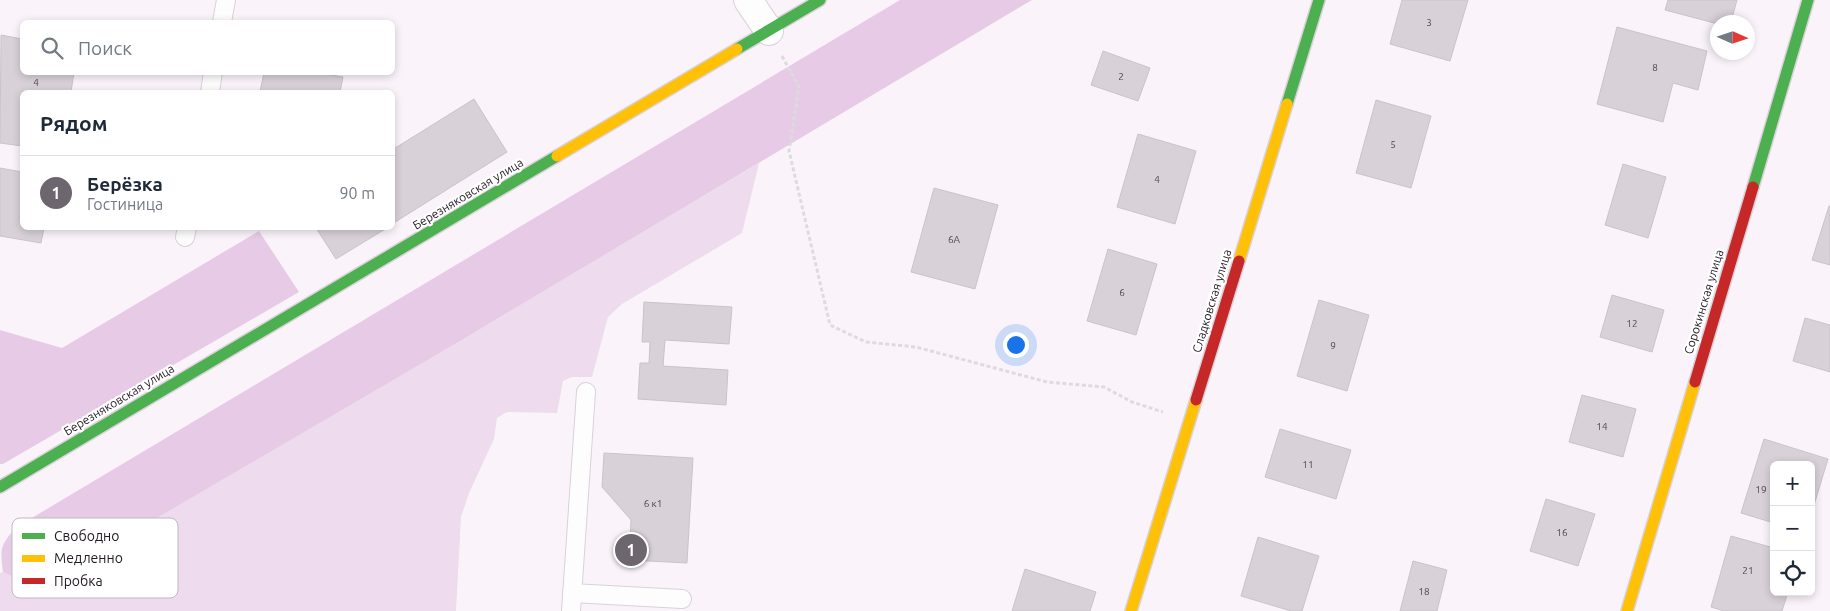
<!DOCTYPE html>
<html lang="ru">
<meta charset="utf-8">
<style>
body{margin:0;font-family:Ubuntu,sans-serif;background:#f2f2f3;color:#1f2937}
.controls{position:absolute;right:15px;bottom:15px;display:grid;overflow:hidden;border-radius:8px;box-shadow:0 2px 8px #0003}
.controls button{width:45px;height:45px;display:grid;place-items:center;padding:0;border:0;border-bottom:1px solid #e0e1e3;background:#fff;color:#1f2937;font:25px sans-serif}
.compass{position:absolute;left:1710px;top:15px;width:45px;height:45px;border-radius:50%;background:#fff;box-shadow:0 2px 8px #0003;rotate:93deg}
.you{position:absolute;left:1015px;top:344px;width:18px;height:18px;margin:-12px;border:4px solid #fff;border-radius:50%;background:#1a73e8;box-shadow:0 0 0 8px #1a73e833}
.badge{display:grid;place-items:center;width:32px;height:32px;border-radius:50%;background:#6e666e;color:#fff;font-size:16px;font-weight:700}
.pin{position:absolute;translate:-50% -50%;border:2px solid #fff;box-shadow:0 1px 5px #0006}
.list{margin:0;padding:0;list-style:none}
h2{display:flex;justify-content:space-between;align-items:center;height:65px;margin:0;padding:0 20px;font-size:21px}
h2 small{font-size:16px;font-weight:400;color:#747a83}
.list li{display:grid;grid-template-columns:32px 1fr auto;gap:15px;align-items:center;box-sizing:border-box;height:75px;padding:0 20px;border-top:1px solid #e0e1e3}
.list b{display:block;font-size:19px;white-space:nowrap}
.list p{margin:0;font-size:16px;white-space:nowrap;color:#747a83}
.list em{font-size:16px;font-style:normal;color:#747a83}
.icon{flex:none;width:28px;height:28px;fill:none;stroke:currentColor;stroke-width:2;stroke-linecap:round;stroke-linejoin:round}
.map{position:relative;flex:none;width:1830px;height:611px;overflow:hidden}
.search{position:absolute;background:#fff;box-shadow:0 2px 8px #0003;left:20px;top:20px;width:375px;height:55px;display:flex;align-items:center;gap:12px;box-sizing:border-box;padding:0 18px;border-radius:8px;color:#747a83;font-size:19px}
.panel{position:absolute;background:#fff;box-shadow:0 2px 8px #0003;left:20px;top:90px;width:375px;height:140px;border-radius:8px}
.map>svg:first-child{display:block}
</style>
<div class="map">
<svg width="1830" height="611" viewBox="0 0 1830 611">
<rect width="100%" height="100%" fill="#faf4fa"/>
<path fill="#eedbed" d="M759,163L742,233L622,304L608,317L592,377H572L563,381L557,413L507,412L497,418L494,439L469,493L461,517L456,611H0V573L3,572L19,580L56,577L462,340Z"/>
<g fill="#e7cbe6">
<path d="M900,0H1032L462,340L56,577L19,580L3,572C0,547 0,547 15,528Z"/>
<path d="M259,231L299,292L3,464H0V330L62,348Z"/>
</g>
<g fill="#d8d1d8" stroke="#cac3ca">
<path d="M1402,0H1468L1450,61L1390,44Z"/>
<path d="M1668,0H1737L1731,22H1718V24L1665,10Z"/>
<path d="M1617,27L1707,51L1698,90L1673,83L1663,122L1597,104Z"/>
<path d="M1,35L22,39V72H74L71,92H22V146L0,143Z"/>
<path d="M1103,51L1150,68L1138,101L1091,85Z"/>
<path d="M264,72H313L343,77L340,92H260Z"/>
<path d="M474,99L507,152L392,224V150Z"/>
<path d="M1376,100L1431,116L1411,188L1356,173Z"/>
<path d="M1138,134L1196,151L1175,224L1117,207Z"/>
<path d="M1623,164L1666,177L1648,238L1605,225Z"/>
<path d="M0,168L22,172V228H44L41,243L0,236Z"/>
<path d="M934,188L998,205L975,289L911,272Z"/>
<path d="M1829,206H1830V265L1812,260Z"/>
<path d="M316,228H387L336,259Z"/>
<path d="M1108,249L1157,264L1136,335L1087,321Z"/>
<path d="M1612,295L1664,310L1652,352L1600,337Z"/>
<path d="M1319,300L1369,315L1347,391L1297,376Z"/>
<path d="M644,302L732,307L729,344L665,340L663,366L728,370L726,405L638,399L640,363H649L650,342H642Z"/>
<path d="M1805,318L1830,325V372L1793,361Z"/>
<path d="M1582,395L1636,409L1623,457L1569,442Z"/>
<path d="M1280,429L1351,450L1336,499L1265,477Z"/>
<path d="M1764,439L1828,459L1811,515V465H1774V523L1741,513Z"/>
<path d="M604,453L693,458L687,563L629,560L631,520L602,487Z"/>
<path d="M1546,499L1595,514L1578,566L1530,551Z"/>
<path d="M1731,536L1774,548V592H1788L1782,611H1724L1711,607Z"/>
<path d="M1258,537L1319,556L1302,611H1291L1241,596Z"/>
<path d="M1413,561L1447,570L1437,611H1400Z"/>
<path d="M1025,569L1096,592L1090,611H1012Z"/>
</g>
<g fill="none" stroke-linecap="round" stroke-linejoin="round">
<g stroke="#d9d1d9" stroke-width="20">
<g id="lane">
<path d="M222,22L226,0"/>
<path d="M210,92L213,72"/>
<path d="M185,237L187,228"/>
<path d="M572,593L682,599"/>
<path d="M571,611L586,392"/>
</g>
</g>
<g stroke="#d9d1d9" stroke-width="30">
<path id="street" d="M748,0L769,31"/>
</g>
<g stroke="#d9d1d9" stroke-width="14">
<g id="fast">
<path d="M737,49L820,0"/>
<path d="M1287,104L1319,0"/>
<path d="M1753,187L1808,0"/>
<path d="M0,487L557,156"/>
</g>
</g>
<g stroke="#d9d1d9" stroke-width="14">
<g id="slow">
<path d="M557,156L737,49"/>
<path d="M1239,261L1287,104"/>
<path d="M1131,611L1196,400"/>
<path d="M1627,611L1695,382"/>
</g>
</g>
<g stroke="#d9d1d9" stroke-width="14">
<g id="jam">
<path d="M1695,382L1753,187"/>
<path d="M1196,400L1239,261"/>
</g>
</g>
<path stroke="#dddbdd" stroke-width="3" stroke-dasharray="4 2.5" stroke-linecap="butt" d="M782,56L799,87L789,151L830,325L866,342L916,347L1047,382L1104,387L1132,402L1163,412"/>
<use href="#lane" stroke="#fefdfe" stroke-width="18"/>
<use href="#street" stroke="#fefdfe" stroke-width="28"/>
<use href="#fast" stroke="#4caf50" stroke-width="11"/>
<use href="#slow" stroke="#ffc107" stroke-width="11"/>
<use href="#jam" stroke="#c62828" stroke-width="11"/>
</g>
<g text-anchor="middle" stroke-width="4.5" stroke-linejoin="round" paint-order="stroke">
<g font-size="10" fill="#504850">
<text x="1429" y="26">3</text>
<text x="1655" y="71">8</text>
<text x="1121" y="80">2</text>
<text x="36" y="86">4</text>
<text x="1393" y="148">5</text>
<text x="1157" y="183">4</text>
<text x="954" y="243">6А</text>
<text x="1122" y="296">6</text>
<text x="1632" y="327">12</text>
<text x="1333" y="349">9</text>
<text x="1602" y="430">14</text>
<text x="1308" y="468">11</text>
<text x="1761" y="493">19</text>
<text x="653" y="507">6 к1</text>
<text x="1562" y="536">16</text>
<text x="1748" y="574">21</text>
<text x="1424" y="595">18</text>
</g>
<g font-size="12" fill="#231a23" stroke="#fff">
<text transform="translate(468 194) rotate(-31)" y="4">Березняковская улица</text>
<text transform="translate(1212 301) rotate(-73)" y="4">Сладковская улица</text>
<text transform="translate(1704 302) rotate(-73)" y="4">Сорокинская улица</text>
<text transform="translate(119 400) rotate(-31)" y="4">Березняковская улица</text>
</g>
</g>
<rect x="12" y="518" width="166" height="80" rx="8" fill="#fff" stroke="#bdbabd" stroke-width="1"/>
<rect x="22" y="533" width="23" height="6" fill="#4caf50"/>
<rect x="22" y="555" width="23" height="7" fill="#ffc107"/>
<rect x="22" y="578" width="23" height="6" fill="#c62828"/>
<g font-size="14" fill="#231a23">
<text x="54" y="541">Свободно</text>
<text x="54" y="563">Медленно</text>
<text x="54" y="586">Пробка</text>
</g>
</svg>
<div class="controls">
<button>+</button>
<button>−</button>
<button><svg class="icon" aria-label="locate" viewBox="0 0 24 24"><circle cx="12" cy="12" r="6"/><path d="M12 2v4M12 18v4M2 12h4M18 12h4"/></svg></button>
</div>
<svg class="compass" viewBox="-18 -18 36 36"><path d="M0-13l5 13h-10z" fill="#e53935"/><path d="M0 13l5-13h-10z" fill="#747a83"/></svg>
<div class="you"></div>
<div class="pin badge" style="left:631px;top:550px">1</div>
<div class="search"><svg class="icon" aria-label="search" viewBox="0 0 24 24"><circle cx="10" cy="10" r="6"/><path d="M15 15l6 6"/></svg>Поиск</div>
<section class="panel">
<h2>Рядом<small></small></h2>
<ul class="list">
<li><span class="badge">1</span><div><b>Берёзка</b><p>Гостиница</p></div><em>90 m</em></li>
</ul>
</section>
</div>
